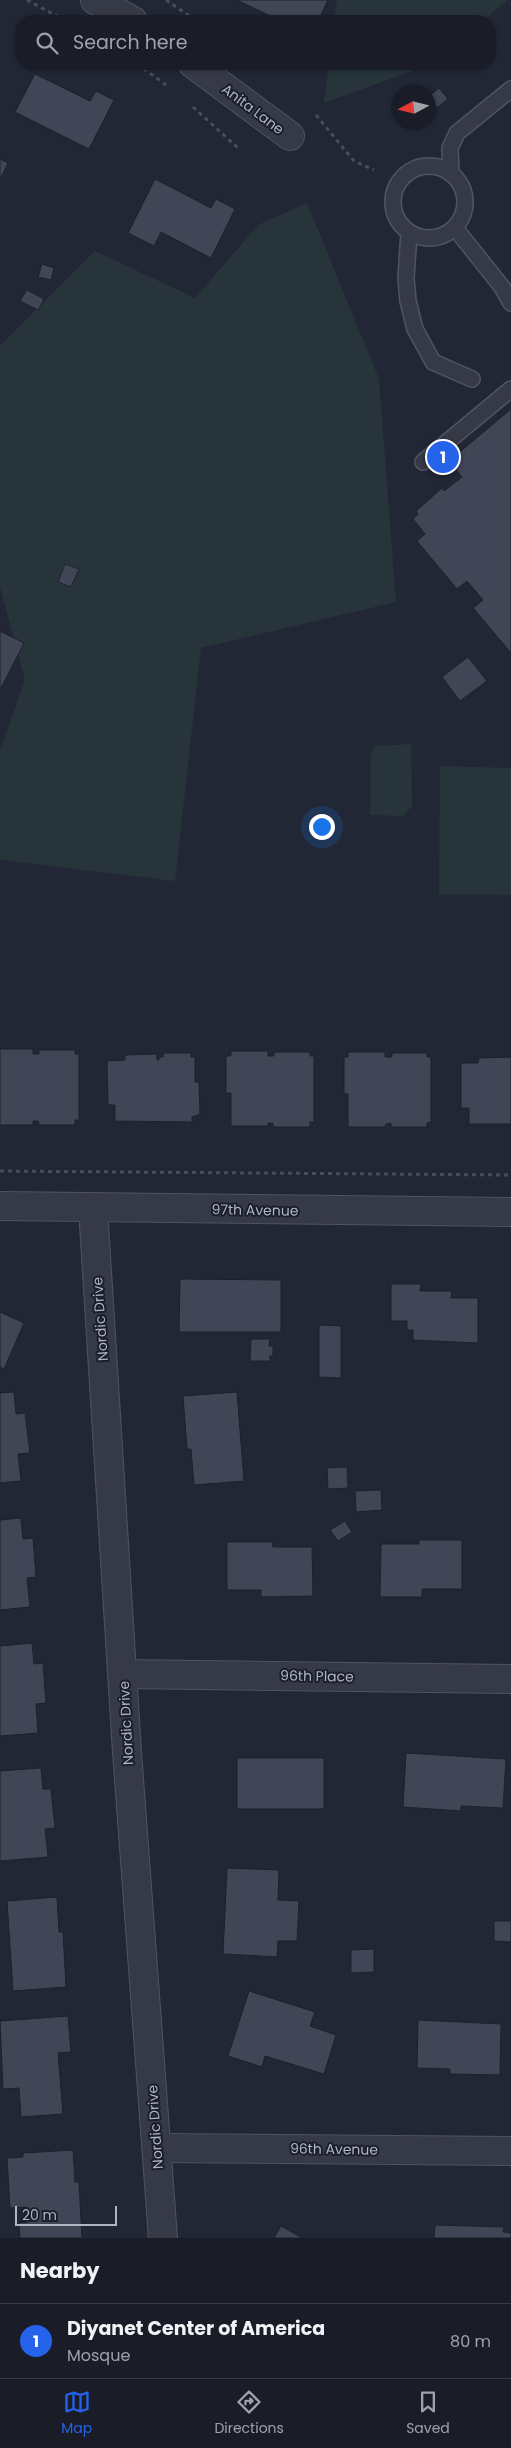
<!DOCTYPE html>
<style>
body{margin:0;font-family:Poppins,sans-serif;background:#232630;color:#f1f3f6}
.compass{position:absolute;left:391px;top:85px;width:45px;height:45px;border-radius:50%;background:#1a1d28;box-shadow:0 1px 4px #0004;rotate:263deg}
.scale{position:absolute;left:15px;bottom:12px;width:102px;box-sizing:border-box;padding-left:5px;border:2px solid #b0b4c3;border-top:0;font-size:14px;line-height:18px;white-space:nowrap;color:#b0b4c3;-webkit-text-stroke:4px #1b1f2b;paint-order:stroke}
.you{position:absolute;left:321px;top:826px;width:18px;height:18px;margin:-12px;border:4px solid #fff;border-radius:50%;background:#1a73e8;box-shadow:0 0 0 8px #1a73e833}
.badge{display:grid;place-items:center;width:32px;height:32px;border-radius:50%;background:#2563eb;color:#fff;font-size:16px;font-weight:700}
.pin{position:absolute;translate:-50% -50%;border:2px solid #fff;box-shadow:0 1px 5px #0006}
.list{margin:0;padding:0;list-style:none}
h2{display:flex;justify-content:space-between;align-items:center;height:65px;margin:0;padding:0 20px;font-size:21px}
h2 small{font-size:16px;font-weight:400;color:#9fa2a8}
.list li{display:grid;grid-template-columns:32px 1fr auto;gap:15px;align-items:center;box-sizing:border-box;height:75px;padding:0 20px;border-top:1px solid #383b45}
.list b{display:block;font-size:19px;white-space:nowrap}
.list p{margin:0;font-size:16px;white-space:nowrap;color:#9fa2a8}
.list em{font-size:16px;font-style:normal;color:#9fa2a8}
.icon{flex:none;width:28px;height:28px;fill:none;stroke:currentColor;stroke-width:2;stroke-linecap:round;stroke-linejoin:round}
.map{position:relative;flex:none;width:511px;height:2238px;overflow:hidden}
.search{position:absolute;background:#1a1d28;box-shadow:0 1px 4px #0004;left:15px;right:15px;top:15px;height:55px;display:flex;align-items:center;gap:12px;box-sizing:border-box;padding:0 18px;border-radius:20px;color:#9fa2a8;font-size:19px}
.sheet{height:140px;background:#1a1d28}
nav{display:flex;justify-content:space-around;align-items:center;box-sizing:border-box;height:70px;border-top:1px solid #383b45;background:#1a1d28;font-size:14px;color:#9fa2a8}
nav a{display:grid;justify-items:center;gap:2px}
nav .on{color:#2563eb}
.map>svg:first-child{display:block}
</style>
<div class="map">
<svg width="511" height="2238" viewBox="0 0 511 2238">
<rect width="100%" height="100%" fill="#222736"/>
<g fill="#27353a">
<path d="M337,0H508L482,21H334Z"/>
<path d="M329,64H431L324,103Z"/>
<path d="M307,203L379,379L396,602L201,648L175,881L0,860V751L25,680L0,587V346L95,251L195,298L258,225Z"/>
<path d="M411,744L412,806L403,816L370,815L371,752L376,746Z"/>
<path d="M440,766L511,768V895L439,894Z"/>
</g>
<g fill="#414657" stroke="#1d212d">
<path d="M237,0H328L318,21H281Z"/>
<path d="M35,74L90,101L96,91L114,100L89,149L15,112Z"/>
<path d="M439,88L448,99L437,108L428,97Z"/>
<path d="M0,159L8,163L0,180Z"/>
<path d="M155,179L211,208L216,199L235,209L211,258L161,232L154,246L128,233Z"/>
<path d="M42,264L54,268L51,280L38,277Z"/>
<path d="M27,290L44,299L38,310L20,301Z"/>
<path d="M511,409V653L473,608L483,600L467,581L457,589L417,541L425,534L413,519L418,514L416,511L442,488L444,491L462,477L449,461Z"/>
<path d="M65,564L79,569L71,587L58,582Z"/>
<path d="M0,631L24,643L1,688H0Z"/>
<path d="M468,657L487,681L460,701L442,677Z"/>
<path d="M0,1049H33V1054H39V1050H75V1054H79V1120H75V1125H39L38,1121H33V1125H0Z"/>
<path d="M231,1051H268V1056H274V1052H310V1056H314V1122H310V1127H273V1123H268V1126H231V1093H226V1056H231Z"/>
<path d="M348,1052H385V1057H392V1053H427V1057H431V1122L427,1123V1127H391V1123L386,1124L385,1127H348V1094H344V1057H348Z"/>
<path d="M164,1053H191V1057H195V1082H199L200,1114L192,1117V1122L115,1121V1105H108L107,1061L125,1060V1055L157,1054V1060H159V1057H163Z"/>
<path d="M511,1057V1124H469V1108H461V1063H478L479,1058Z"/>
<path d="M180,1279L281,1280V1332H179Z"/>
<path d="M391,1284H421L420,1291H452L451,1298H478V1343L413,1340V1330H407V1321H391Z"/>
<path d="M0,1312L24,1323L4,1369L0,1367Z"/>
<path d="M319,1325L341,1326V1378L319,1377Z"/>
<path d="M251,1339H270L269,1346H273V1356H270V1361H250Z"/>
<path d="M14,1392L16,1414L25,1413L30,1453L18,1454L21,1481L0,1483V1393Z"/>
<path d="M237,1392L244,1481L194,1485L191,1449H187L183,1396Z"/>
<path d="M347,1467L348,1488L328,1489L327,1468Z"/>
<path d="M381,1490L382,1510L356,1512L355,1491Z"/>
<path d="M21,1518L23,1539L33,1538L36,1577L27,1578L30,1607L0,1610V1520Z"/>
<path d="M345,1521L352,1532L338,1541L330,1530Z"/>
<path d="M419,1540H462V1589H422V1597H380L381,1544H419Z"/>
<path d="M227,1542H272L273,1547H312L313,1596L261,1597V1590H227Z"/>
<path d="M32,1643L34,1664L43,1663L46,1703L36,1704L38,1733L0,1736V1646Z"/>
<path d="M406,1753L506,1759L503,1808L461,1806V1811L403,1807Z"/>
<rect x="237" y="1758" width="87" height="51"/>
<path d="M41,1768L43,1789H51L55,1828L45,1829L48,1857L0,1861V1771Z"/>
<path d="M227,1868L279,1870L278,1900L299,1901L297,1941H278L277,1957L223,1954Z"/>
<path d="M57,1897L59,1932H63L66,1987L13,1991L7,1901Z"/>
<path d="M494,1921H511V1942L494,1941Z"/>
<path d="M374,1949V1972L351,1973V1950Z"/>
<path d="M249,1991L315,2012L310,2026L336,2035L324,2074L265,2056L262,2067L228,2056Z"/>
<path d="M68,2016L71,2052L58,2053L63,2114L21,2117L19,2088L3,2089L0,2021Z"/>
<path d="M418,2020L501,2024L500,2075L450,2074V2069L417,2068Z"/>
<path d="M73,2150L75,2182H79L82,2238H20L19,2223L27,2222L26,2207L10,2208L7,2158L23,2157V2153Z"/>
<path d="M435,2225L504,2227L503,2232L511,2233V2238H434Z"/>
<path d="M281,2226L302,2238H274Z"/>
</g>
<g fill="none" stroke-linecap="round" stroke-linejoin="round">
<g stroke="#505461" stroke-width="18">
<g id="service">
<circle cx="429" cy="202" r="36"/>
<path d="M451,173L450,148L457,133L511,89"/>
<path d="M455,228L502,287L511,303"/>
<path d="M409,233L406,278L408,301L415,329L433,362L472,379"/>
<path d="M423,462L511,389"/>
</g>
</g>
<g stroke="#505461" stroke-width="30">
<g id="minor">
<path d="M95,0L133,21"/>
<path d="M193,64L290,136"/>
<path d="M0,1206L511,1212"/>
<path d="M93,1208L127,1752L163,2238"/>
<path d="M123,1674L511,1679"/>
<path d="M157,2148L511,2151"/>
</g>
</g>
<g stroke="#445056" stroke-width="3" stroke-dasharray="4 4" stroke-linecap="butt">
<path d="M27,0L66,21"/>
<path d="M166,0L197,21"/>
<path d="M137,64L169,87"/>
<path d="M193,107L238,148"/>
<path d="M316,115L354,161L374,170"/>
<path d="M0,1171L511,1175"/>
</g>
<use href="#service" stroke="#363946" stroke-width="15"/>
<use href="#minor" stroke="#363946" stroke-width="28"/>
</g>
<g text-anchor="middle" stroke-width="4" stroke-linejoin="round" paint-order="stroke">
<g font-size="14" fill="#b0b4c3" stroke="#1b1f2b">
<text transform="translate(253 109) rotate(37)" y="5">Anita Lane</text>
<text transform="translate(255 1210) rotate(1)" y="5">97th Avenue</text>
<text transform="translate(100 1319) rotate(-94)" y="5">Nordic Drive</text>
<text transform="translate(317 1676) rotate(1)" y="5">96th Place</text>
<text transform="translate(126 1723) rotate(-93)" y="5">Nordic Drive</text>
<text transform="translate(155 2127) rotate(-94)" y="5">Nordic Drive</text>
<text transform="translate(334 2149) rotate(1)" y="5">96th Avenue</text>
</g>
</g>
</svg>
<svg class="compass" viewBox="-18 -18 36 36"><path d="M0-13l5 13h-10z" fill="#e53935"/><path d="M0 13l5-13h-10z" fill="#9fa2a8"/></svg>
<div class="scale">20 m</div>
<div class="you"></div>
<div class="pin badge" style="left:443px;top:457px">1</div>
<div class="search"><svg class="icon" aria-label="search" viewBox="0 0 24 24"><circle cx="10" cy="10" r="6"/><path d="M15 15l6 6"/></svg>Search here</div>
</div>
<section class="sheet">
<h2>Nearby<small></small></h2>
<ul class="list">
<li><span class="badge">1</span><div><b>Diyanet Center of America</b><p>Mosque</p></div><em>80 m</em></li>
</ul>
</section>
<nav>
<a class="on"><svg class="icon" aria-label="map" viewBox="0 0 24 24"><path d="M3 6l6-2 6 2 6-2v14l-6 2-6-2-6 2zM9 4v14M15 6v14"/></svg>Map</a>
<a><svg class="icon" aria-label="directions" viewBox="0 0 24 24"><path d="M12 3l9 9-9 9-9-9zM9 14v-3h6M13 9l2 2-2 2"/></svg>Directions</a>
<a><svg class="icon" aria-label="saved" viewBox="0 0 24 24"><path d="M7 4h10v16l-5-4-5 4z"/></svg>Saved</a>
</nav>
